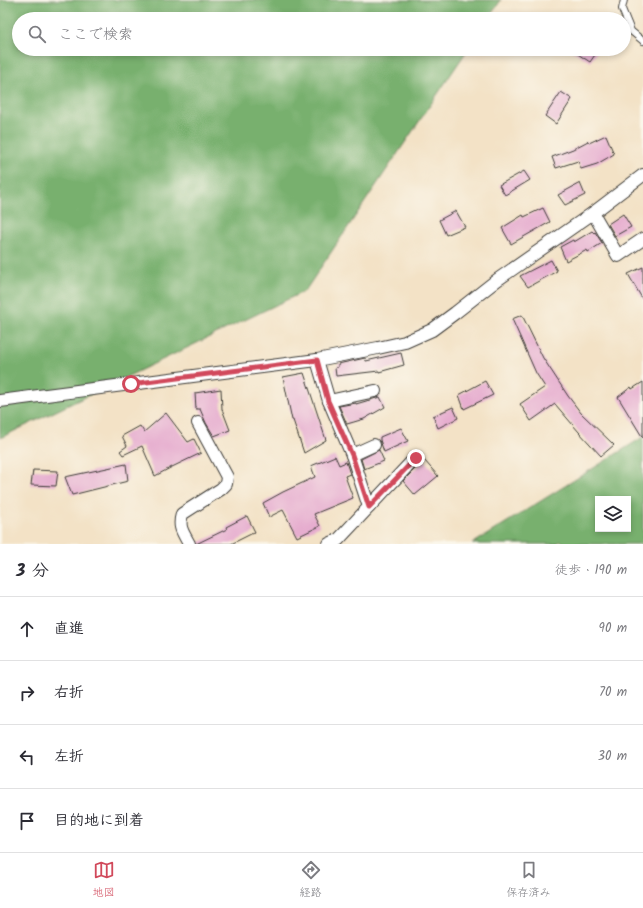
<!DOCTYPE html>
<html lang="ja">
<meta charset="utf-8">
<style>
body{margin:0;font-family:Kalam,"Klee One",sans-serif;background:#f7f7f7;color:#2b2b33}
.controls{position:absolute;right:12px;bottom:12px;display:grid;overflow:hidden;border-radius:0px;box-shadow:0 2px 6px #0003}
.controls button{width:36px;height:36px;display:grid;place-items:center;padding:0;border:0;border-bottom:1px solid #e1e1e2;background:#fff;color:#2b2b33;font:20px sans-serif}
.stop{position:absolute;width:12px;height:12px;margin:-9px;border:3px solid #d1495b;border-radius:50%;background:#fff}
.stop.end{background:#d1495b;border-color:#fff;box-shadow:0 1px 4px #0008}
.list{margin:0;padding:0;list-style:none}
h2{display:flex;justify-content:space-between;align-items:center;height:52px;margin:0;padding:0 16px;font-size:17px}
h2 small{font-size:13px;font-weight:400;color:#7c7c81}
.list li{display:grid;grid-template-columns:26px 1fr auto;gap:12px;align-items:center;box-sizing:border-box;height:64px;padding:0 16px;border-top:1px solid #e1e1e2}
.list b{display:block;font-size:15px;white-space:nowrap}
.list em{font-size:13px;font-style:normal;color:#7c7c81}
.icon{flex:none;width:22px;height:22px;fill:none;stroke:currentColor;stroke-width:2;stroke-linecap:round;stroke-linejoin:round}
.map{position:relative;flex:none;width:643px;height:544px;overflow:hidden}
.search{position:absolute;background:#fff;box-shadow:0 2px 6px #0003;left:12px;right:12px;top:12px;height:44px;display:flex;align-items:center;gap:10px;box-sizing:border-box;padding:0 14px;border-radius:22px;color:#7c7c81;font-size:15px}
.sheet{height:308px;background:#fff}
nav{display:flex;justify-content:space-around;align-items:center;box-sizing:border-box;height:56px;border-top:1px solid #e1e1e2;background:#fff;font-size:11px;color:#7c7c81}
nav a{display:grid;justify-items:center;gap:2px}
nav .on{color:#d1495b}
.map>svg:first-child{display:block}
</style>
<div class="map">
<svg width="643" height="544" viewBox="0 0 643 544">
<rect width="100%" height="100%" fill="#fbf7ec"/>
<filter id="ink" filterUnits="userSpaceOnUse"><feTurbulence type="fractalNoise" baseFrequency=".025" numOctaves="2"/><feDisplacementMap in="SourceGraphic" scale="8" xChannelSelector="R" yChannelSelector="G"/><feConvolveMatrix kernelMatrix="1 2 1 2 8 2 1 2 1" color-interpolation-filters="sRGB"/></filter>
<filter id="wash" filterUnits="userSpaceOnUse"><feTurbulence type="fractalNoise" baseFrequency=".012" numOctaves="4" result="noise"/><feDisplacementMap in="SourceGraphic" scale="16" xChannelSelector="R" yChannelSelector="G"/><feGaussianBlur stdDeviation="0.9" result="paint"/><feColorMatrix in="noise" values="0 0 0 0 0 0 0 0 0 0 0 0 0 0 0 0 0 1.4 0 .05"/><feComposite in="paint" operator="in"/></filter>
<g filter="url(#wash)">
<rect width="100%" height="100%" fill="#f3e2c6"/>
<g fill="#78b06e" stroke="#4a6645" fill-rule="evenodd">
<path d="M0,0H501L488,19H19V49H468L305,291L0,438Z"/>
<path d="M643,437V544H565L561,541L556,544H472ZM598,499H628V529H598Z"/>
</g>
<g id="blocks">
<g fill="#e6adcf">
<path d="M570,49H599L590,62Z"/>
<path d="M561,92L572,99L556,124L545,116Z"/>
<path d="M606,135L614,154L597,164L581,169L578,161L556,168L552,157L573,149L588,141L589,143Z"/>
<path d="M524,171L530,180L505,195L499,185Z"/>
<path d="M580,183L585,195L565,205L558,195Z"/>
<path d="M543,208L550,222L511,244L502,228L523,215L524,217Z"/>
<path d="M456,211L465,227L446,235L439,220Z"/>
<path d="M623,214L631,227L615,236L608,224Z"/>
<path d="M592,231L594,233L595,232L602,243L588,252L587,250L566,261L560,247L573,240L574,242Z"/>
<path d="M551,260L557,271L528,287L520,276Z"/>
<path d="M643,267V300L628,274Z"/>
<path d="M522,315L543,358L568,396L581,413L614,445L601,456L579,432L555,404L531,421L520,404L545,387L536,373L512,319Z"/>
<path d="M401,353L404,365L379,372V371L336,376L335,368L338,367V364L365,358L366,361Z"/>
<path d="M304,373L326,440L304,453L293,420H292L283,377Z"/>
<path d="M485,381L493,395L464,409L459,395Z"/>
<path d="M643,382V438L618,397L631,387L632,389Z"/>
<path d="M221,389L222,409L230,430L214,436L206,423L200,409H196L195,393Z"/>
<path d="M380,397L385,407L364,419L347,424L339,406L356,403V404Z"/>
<path d="M453,407L458,418L438,428L433,416Z"/>
<path d="M166,413L188,442L194,439L201,453L172,467L155,476L142,446L123,455L120,451L127,446L122,436L140,426L144,432Z"/>
<path d="M401,428L408,441L384,452L380,440V437Z"/>
<path d="M379,450L384,461L364,469L361,459Z"/>
<path d="M335,456L339,465L346,462L350,474L345,476L353,498L314,514L320,526L297,537L283,510L269,517L263,503L283,492L315,477L311,466Z"/>
<path d="M424,460L438,476L415,495L403,481Z"/>
<path d="M126,464L128,481L72,495L65,477Z"/>
<path d="M33,470L58,471L56,486L31,485Z"/>
<path d="M247,516L255,532L231,544H196L227,529L226,527Z"/>
</g>
</g>
</g>
<g filter="url(#ink)">
<use href="#blocks" fill-opacity="0" stroke="#3c3a36" stroke-width="1"/>
<g fill="none" stroke-linecap="round" stroke-linejoin="round">
<g stroke="#3c3a36" stroke-width="8">
<path id="lane" d="M624,0L622,9L631,31L643,41"/>
</g>
<g stroke="#3c3a36" stroke-width="14">
<g id="street">
<path d="M593,213L618,256L643,239"/>
<path d="M317,360L329,401L352,455L369,507"/>
<path d="M0,401L131,384L317,360L378,348L405,342L432,330L455,313L497,280L593,213L643,175"/>
<path d="M329,401L375,391"/>
<path d="M352,455L374,445"/>
<path d="M189,544C183,532 178,528 182,514L221,489L226,484L227,477L198,423"/>
<path d="M329,544L338,540L415,458"/>
</g>
</g>
<use href="#lane" stroke="#fff" stroke-width="6"/>
<use href="#street" stroke="#fff" stroke-width="12"/>
</g>
</g>
<g fill="none" stroke-linecap="round" stroke-linejoin="round" filter="url(#ink)">
<path stroke="#d1495b" stroke-width="5" d="M131,384L317,360L328,401L352,455L369,507L416,458"/>
</g>
</svg>
<div class="controls">
<button><svg class="icon" aria-label="layers" viewBox="0 0 24 24"><path d="M12 4l9 5-9 5-9-5zM3 14l9 5 9-5"/></svg></button>
</div>
<div class="stop" style="left:131px;top:384px"></div>
<div class="stop end" style="left:416px;top:458px"></div>
<div class="search"><svg class="icon" aria-label="search" viewBox="0 0 24 24"><circle cx="10" cy="10" r="6"/><path d="M15 15l6 6"/></svg>ここで検索</div>
</div>
<section class="sheet">
<h2>3 分<small>徒歩 · 190 m</small></h2>
<ul class="list">
<li><svg class="icon" aria-label="ahead" viewBox="0 0 24 24"><path d="M12 20V5M6 11l6-6 6 6"/></svg><div><b>直進</b></div><em>90 m</em></li>
<li><svg class="icon" aria-label="right" viewBox="0 0 24 24"><path d="M7 20v-9h11M14 6l5 5-5 5"/></svg><div><b>右折</b></div><em>70 m</em></li>
<li><svg class="icon" aria-label="left" viewBox="0 0 24 24"><path d="M17 20v-9H6M10 6l-5 5 5 5"/></svg><div><b>左折</b></div><em>30 m</em></li>
<li><svg class="icon" aria-label="arrive" viewBox="0 0 24 24"><path d="M6 21V4h12l-3 4 3 4H6"/></svg><div><b>目的地に到着</b></div></li>
</ul>
</section>
<nav>
<a class="on"><svg class="icon" aria-label="map" viewBox="0 0 24 24"><path d="M3 6l6-2 6 2 6-2v14l-6 2-6-2-6 2zM9 4v14M15 6v14"/></svg>地図</a>
<a><svg class="icon" aria-label="directions" viewBox="0 0 24 24"><path d="M12 3l9 9-9 9-9-9zM9 14v-3h6M13 9l2 2-2 2"/></svg>経路</a>
<a><svg class="icon" aria-label="saved" viewBox="0 0 24 24"><path d="M7 4h10v16l-5-4-5 4z"/></svg>保存済み</a>
</nav>
